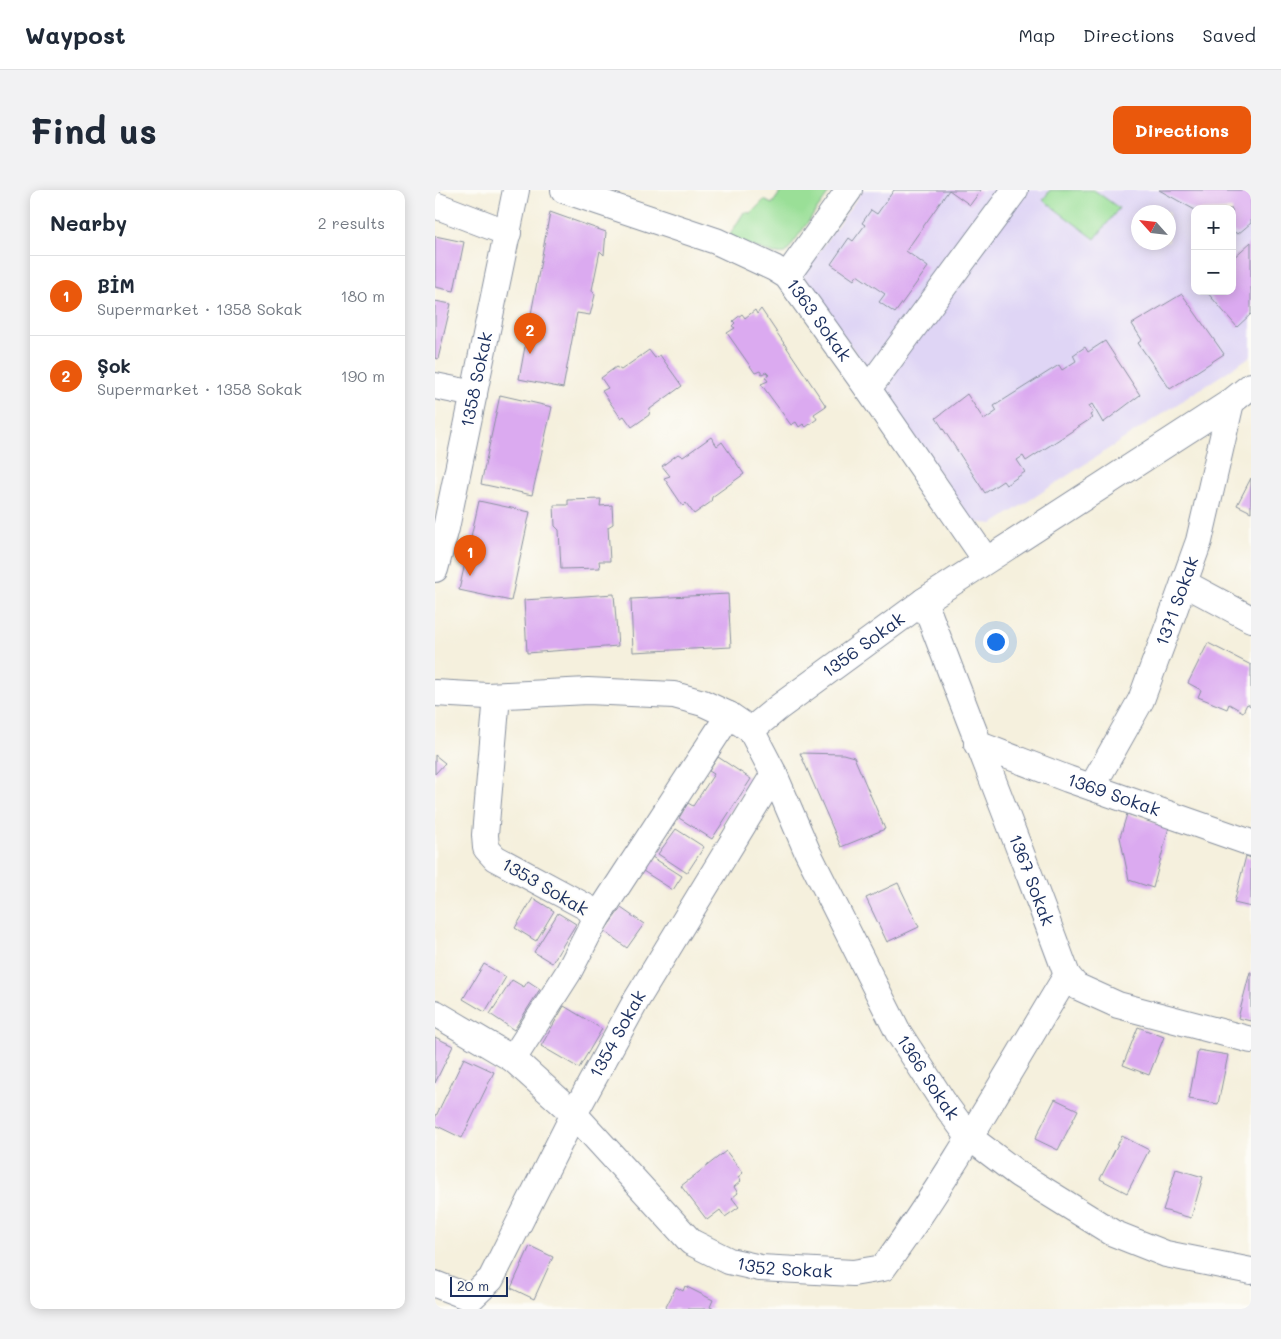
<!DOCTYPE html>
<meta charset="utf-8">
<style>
body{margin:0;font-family:Mali,sans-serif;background:#f2f2f3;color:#1f2937}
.controls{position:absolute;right:15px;top:15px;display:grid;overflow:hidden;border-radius:10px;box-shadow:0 2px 12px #0003}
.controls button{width:45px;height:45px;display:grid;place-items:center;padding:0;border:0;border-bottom:1px solid #e0e1e3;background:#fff;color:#1f2937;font:25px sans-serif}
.compass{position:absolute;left:696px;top:15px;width:45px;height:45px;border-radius:50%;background:#fff;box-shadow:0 2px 12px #0003;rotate:297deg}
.scale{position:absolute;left:15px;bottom:12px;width:58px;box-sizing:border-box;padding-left:5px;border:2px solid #1b2f5e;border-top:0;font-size:14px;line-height:18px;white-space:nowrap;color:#1b2f5e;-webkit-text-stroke:4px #fdfcf7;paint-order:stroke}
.you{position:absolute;left:560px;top:451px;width:18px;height:18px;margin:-12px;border:4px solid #fff;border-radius:50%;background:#1a73e8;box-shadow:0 0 0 8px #1a73e833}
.badge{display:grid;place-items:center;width:32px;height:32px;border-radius:50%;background:#ea580c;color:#fff;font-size:16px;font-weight:700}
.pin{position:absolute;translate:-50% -41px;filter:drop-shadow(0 1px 2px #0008)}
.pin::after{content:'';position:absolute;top:26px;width:18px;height:15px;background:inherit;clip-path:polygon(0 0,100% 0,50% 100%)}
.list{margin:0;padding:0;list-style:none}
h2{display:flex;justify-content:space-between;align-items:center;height:65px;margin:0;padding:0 20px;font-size:21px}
h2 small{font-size:16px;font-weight:400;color:#747a83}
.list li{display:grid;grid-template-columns:32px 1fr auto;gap:15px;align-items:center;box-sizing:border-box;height:80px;padding:0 20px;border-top:1px solid #e0e1e3}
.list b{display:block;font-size:19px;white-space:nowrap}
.list p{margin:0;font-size:16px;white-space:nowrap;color:#747a83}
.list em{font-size:16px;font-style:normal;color:#747a83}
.map{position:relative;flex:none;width:816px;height:1119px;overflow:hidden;border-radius:10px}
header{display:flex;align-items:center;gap:30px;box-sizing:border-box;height:70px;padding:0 25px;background:#fff;border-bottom:1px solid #e0e1e3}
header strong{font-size:24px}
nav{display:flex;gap:28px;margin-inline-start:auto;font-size:18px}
.intro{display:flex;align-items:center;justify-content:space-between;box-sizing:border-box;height:120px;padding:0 30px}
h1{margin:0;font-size:35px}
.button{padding:12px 22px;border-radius:10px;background:#ea580c;color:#fff;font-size:18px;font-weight:700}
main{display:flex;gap:30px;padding:0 30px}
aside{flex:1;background:#fff;border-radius:10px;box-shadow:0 2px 12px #0003}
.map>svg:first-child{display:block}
</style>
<header>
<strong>Waypost</strong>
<nav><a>Map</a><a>Directions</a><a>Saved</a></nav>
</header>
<div class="intro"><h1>Find us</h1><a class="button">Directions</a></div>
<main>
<aside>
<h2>Nearby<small>2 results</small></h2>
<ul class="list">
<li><span class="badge">1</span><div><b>BİM</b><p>Supermarket · 1358 Sokak</p></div><em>180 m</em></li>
<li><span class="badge">2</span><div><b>Şok</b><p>Supermarket · 1358 Sokak</p></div><em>190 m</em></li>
</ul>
</aside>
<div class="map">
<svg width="816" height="1119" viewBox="0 0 816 1119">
<rect width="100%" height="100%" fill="#fdfcf7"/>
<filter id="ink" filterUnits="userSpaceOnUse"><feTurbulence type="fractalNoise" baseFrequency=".02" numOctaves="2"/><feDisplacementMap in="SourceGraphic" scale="10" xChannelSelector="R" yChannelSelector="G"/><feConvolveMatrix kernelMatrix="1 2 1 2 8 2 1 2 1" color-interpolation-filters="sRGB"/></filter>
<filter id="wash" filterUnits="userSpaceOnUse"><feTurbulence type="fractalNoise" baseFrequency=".0096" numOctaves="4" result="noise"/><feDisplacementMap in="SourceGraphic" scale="20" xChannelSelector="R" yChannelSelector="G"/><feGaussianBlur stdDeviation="1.12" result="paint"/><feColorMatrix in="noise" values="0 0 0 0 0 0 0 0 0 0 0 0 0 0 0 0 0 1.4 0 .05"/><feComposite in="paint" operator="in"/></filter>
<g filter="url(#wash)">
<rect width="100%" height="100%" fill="#f5f0dd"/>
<path fill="#dfd5f5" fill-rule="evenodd" d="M428,0H816V166L558,334L538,332L367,85ZM760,19H797V101H760ZM704,22H734V52H704Z"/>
<g fill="#9adf97" stroke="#5a877a">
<path d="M347,0H396L351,63L340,64L293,48L309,22L316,23L329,10L337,14Z"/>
<path d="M615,0H659L684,18L660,49L608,10Z"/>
</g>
<g id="blocks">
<g fill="#dbaaf0">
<path d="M459,0H546L535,15L514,0L471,61L493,77L460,123L444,112L450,104L422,85L419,90L396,74L414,48L418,51L430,35L427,33L436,20L442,24Z"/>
<path d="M724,0H816V33L803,44L797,41V19L760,20Z"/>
<path d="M115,22L171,42L169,65L165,61L157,100L160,105L155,125L142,123L128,198L84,189Z"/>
<path d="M0,46L29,52L19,101L0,97Z"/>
<path d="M816,52V124L802,137L771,101H797V69Z"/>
<path d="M747,104L789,164L735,199L703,153L707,150L697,134Z"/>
<path d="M0,111L16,114L3,169L0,168Z"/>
<path d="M326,119L391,216L379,224L382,229L371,237L368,234L364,237L361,232L356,235L326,194L333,191L330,187L334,185L331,182L327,184L325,181L320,183L292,143L300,138L297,136L300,133L298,131L307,124L310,128L320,120L322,124Z"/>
<path d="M670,151L705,205L668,233L657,214L654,216L658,223L655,225L657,228L591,271L588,266L582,270L590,282L571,295L568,291L550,303L501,228L532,204L549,230L562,221L559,216L624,175L627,180L641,171L638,165L650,157L653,162Z"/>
<path d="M214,160L220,168L225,165L247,196L215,219L214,225L197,237L189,226L186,228L167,201L173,198L166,188L181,177L186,180Z"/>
<path d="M65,205L117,217L97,305L46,294Z"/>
<path d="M276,247L282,256L287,252L309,284L277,307L276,312L259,324L251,313L248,316L229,288L235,286L227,276L243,264L248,267Z"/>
<path d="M816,288V322L802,315Z"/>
<path d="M166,309L165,316L177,315L178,334L173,337L175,371H164L165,378L126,379L124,340L120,336L119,315H133V310Z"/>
<path d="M44,311L95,322L76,411L24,400Z"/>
<path d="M179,404L183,456L92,463L89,410Z"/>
<path d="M293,404L296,457L198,462L196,409Z"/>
<path d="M773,453L816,475V516L812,514L808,522L794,514L792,519L763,507L766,500L753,493Z"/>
<path d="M365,563L408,564L419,567L450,639L406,657Z"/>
<path d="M0,565L10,573L0,584Z"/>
<path d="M283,567L316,589L277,649L244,628L253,613L258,616L279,584L274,581Z"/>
<path d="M692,624L734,637L718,698L694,690L685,647Z"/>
<path d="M241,639L269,657L252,683L223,664Z"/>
<path d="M811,666L816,668V717L799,713Z"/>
<path d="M217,667L247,686L238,700L208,681Z"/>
<path d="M463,693L484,737L452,752L431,708Z"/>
<path d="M98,708L119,721L101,751L80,738Z"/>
<path d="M186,718L209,734L192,758L169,741Z"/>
<path d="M123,723L141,734L117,773L99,762Z"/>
<path d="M49,774L71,787L50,822L28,809Z"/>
<path d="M815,782H816V831L803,828Z"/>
<path d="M77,790L89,797L93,791L105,799L79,840L55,824Z"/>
<path d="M129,816L167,839L144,878L106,856Z"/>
<path d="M703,837L729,847L714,885L688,875Z"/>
<path d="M0,847L18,856L0,893Z"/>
<path d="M763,860L793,865L783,914L754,909Z"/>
<path d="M29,868L59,882L27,948L0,935V928Z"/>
<path d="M620,909L643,920L623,960L600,949Z"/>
<path d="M687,946L714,960L692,1003L665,989Z"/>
<path d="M291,961L308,983L303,987L306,991L299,997L303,1003L297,1008L304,1017L290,1027L285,1020L272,1030L246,996Z"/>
<path d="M741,979L768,987L756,1028L728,1020Z"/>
<path d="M95,1056L118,1067L99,1109L76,1098Z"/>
<path d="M250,1096L278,1110L275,1117L279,1119H230L241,1097L248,1101Z"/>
</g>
</g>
</g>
<g filter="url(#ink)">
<use href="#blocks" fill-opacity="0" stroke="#88909e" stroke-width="1"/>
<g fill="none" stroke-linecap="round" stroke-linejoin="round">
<g stroke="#88909e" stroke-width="28">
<g id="minor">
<path id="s1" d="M129,0L281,51L339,78L352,86L433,199L551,370"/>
<path d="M0,15L73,43"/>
<path d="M352,86L414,0"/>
<path d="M0,196L39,204"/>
<path d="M433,199L580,0"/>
<path id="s2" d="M0,379L11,338L81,0"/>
<path d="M749,393L816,429"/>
<path id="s3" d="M489,411C536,536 586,660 632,785L641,796L683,815L816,850"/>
<path id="s4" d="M0,503L52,506L153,501L239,505L268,513L294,525L316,540L339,584L372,661L463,842L509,913L534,947L583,984L678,1043L731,1064L816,1081"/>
<path d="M62,506L50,645L51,658L60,668L153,718L161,729L133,783L78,869"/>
<path id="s5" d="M316,540L344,517L489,411L796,212L816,196"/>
<path id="s6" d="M542,554L633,589L816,653"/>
<path id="s7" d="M657,597L706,510L733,437L764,351L796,212"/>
<path d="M161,729L294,525"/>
<path id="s8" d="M0,823L78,869L139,924L256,1052L294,1071L325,1078L418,1083L448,1078C516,985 572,884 632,785"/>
<path id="s9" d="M0,1094L36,1108L56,1089L139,924L202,809L339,584"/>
</g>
</g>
<use href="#minor" stroke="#fff" stroke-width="26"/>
</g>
</g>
<g text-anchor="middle" stroke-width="4" stroke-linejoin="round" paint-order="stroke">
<g font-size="18" fill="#1b2f5e" stroke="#fdfcf7">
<text dy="6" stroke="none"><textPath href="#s1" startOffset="294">1363 Sokak</textPath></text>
<text dy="6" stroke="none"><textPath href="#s2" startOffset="194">1358 Sokak</textPath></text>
<text dy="6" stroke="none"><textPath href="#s7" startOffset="205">1371 Sokak</textPath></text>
<text dy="6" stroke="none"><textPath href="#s5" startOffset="141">1356 Sokak</textPath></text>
<text dy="6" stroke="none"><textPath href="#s6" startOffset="146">1369 Sokak</textPath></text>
<text dy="6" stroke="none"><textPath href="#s3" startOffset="299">1367 Sokak</textPath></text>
<text transform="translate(110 697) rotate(30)" y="6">1353 Sokak</text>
<text dy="6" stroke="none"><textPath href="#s9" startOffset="342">1354 Sokak</textPath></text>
<text dy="6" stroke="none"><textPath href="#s4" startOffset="715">1366 Sokak</textPath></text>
<text dy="6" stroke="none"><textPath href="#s8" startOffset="445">1352 Sokak</textPath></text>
</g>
</g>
</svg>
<div class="controls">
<button>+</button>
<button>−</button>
</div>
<svg class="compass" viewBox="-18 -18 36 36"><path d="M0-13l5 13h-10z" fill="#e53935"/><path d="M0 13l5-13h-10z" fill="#747a83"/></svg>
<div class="scale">20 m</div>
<div class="you"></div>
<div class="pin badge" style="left:35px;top:386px">1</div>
<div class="pin badge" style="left:95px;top:164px">2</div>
</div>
</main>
